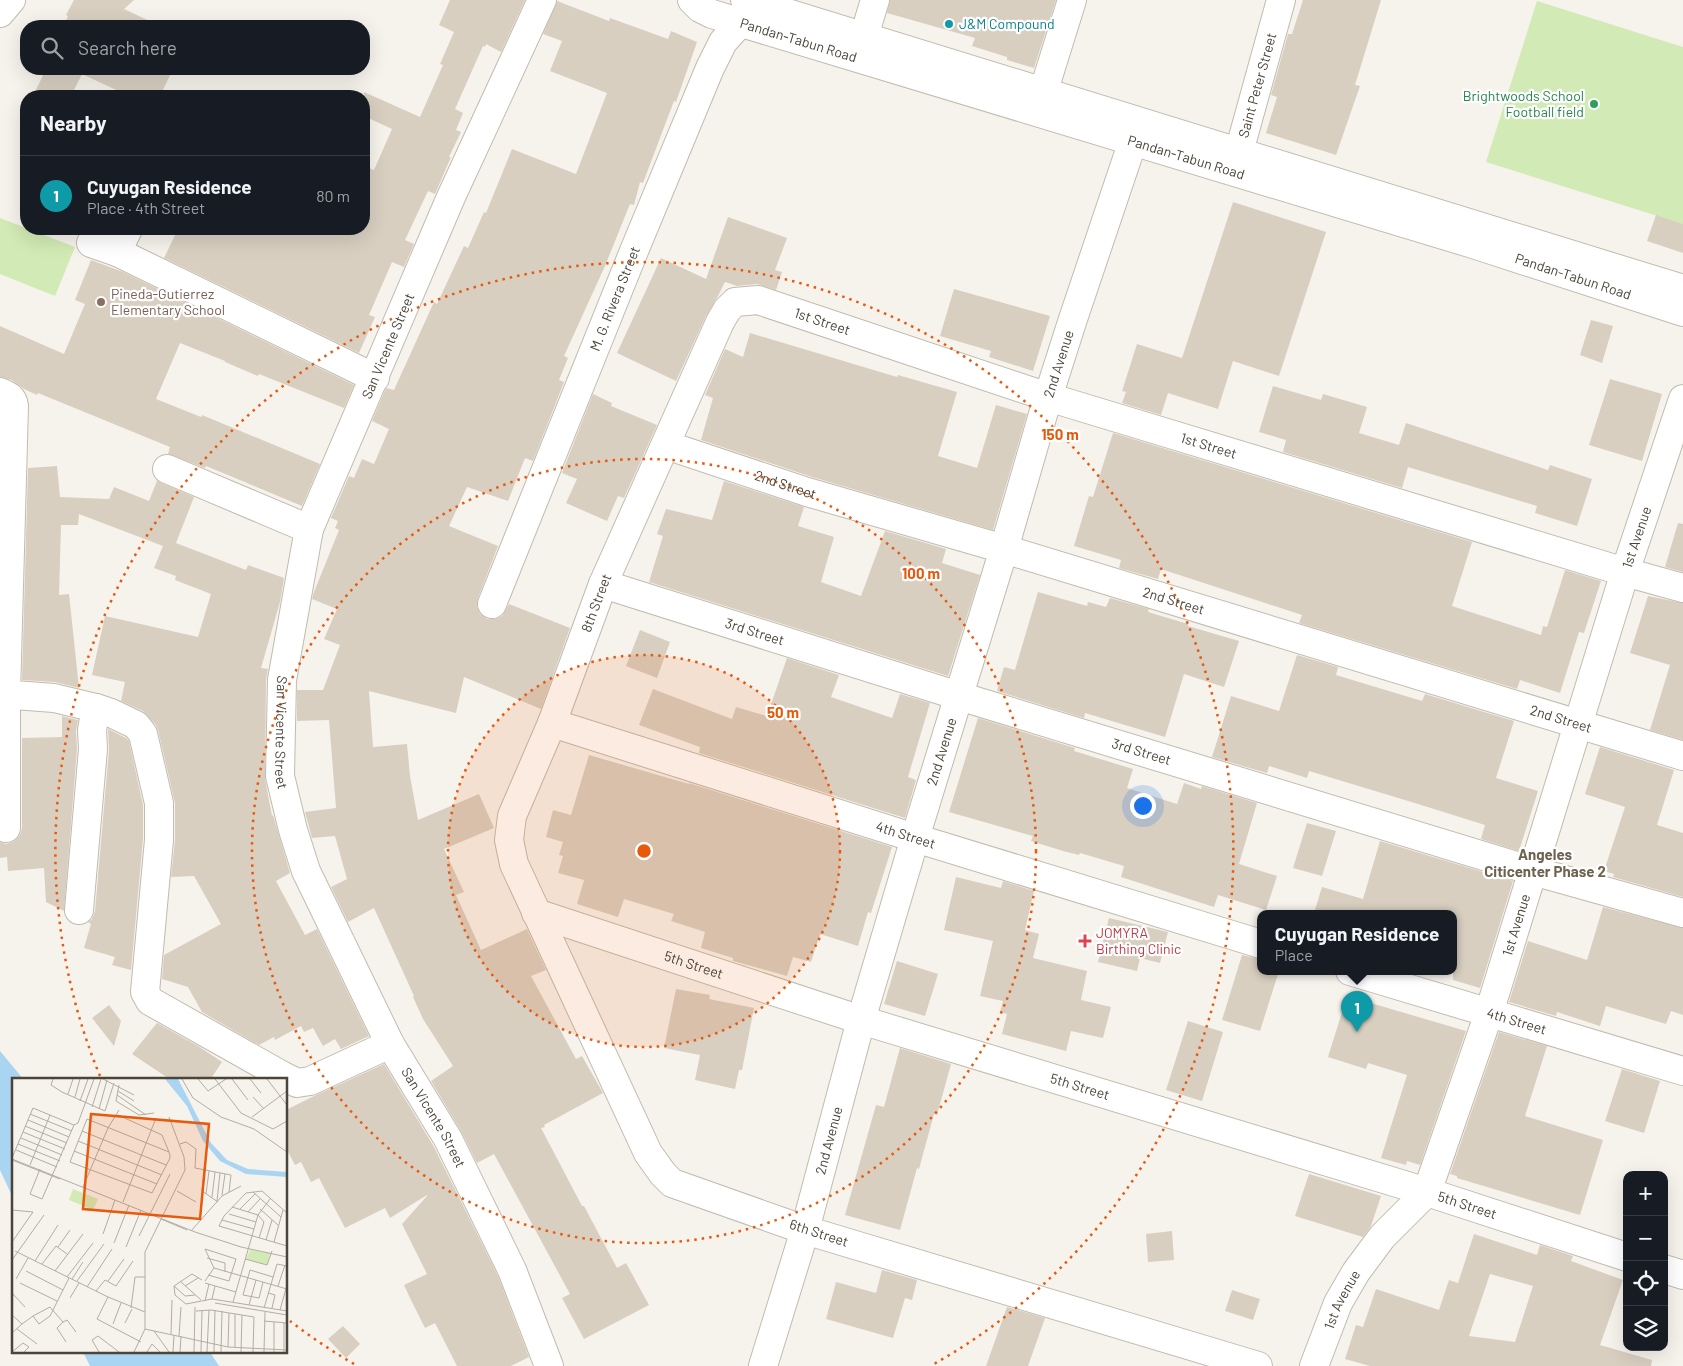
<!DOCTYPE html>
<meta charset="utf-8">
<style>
body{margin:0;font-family:Barlow,sans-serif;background:#20242c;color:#f1f3f6}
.controls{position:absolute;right:15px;bottom:15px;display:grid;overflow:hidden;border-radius:10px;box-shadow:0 5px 20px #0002}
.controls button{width:45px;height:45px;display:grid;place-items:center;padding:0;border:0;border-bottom:1px solid #363941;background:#171b24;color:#f1f3f6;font:25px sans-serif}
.you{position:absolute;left:1142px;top:805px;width:18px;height:18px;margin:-12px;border:4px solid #fff;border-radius:50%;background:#1a73e8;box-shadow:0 0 0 8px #1a73e833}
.badge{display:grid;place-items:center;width:32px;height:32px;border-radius:50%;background:#7c3aed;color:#fff;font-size:16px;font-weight:700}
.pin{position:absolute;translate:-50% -41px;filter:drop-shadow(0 1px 2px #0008)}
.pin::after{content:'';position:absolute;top:26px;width:18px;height:15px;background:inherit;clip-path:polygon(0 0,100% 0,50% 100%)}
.popup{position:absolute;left:1257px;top:910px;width:200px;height:65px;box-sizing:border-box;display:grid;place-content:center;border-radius:10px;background:#171b24;filter:drop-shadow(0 1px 4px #0005);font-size:16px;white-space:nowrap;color:#9ea1a6}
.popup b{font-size:19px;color:#f1f3f6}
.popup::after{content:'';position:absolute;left:50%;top:100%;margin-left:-10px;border:10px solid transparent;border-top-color:#171b24}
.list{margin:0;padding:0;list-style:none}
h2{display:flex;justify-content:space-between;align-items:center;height:65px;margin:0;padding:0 20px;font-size:21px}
h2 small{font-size:16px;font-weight:400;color:#9ea1a6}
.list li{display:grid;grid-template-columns:32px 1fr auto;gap:15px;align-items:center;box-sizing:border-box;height:80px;padding:0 20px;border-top:1px solid #363941}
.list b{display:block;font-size:19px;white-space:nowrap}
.list p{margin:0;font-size:16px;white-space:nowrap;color:#9ea1a6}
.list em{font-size:16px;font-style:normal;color:#9ea1a6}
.icon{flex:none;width:28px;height:28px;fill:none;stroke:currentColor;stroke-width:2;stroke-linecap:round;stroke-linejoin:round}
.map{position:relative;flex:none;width:1683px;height:1366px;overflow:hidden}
.search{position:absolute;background:#171b24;box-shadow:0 5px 20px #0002;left:20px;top:20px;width:350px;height:55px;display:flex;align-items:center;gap:12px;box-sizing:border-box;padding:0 18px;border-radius:20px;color:#9ea1a6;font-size:19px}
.panel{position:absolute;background:#171b24;box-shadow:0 5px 20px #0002;left:20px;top:90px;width:350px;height:145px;border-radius:20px}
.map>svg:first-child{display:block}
</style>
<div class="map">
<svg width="1683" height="1366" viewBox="0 0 1683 1366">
<rect width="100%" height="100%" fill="#f6f3ec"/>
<g fill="#d2eab5">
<path d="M1537,1L1683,47V224L1486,162Z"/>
<path d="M0,218L75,247L55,296L0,274Z"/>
</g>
<g fill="#a9d4f2">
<path d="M0,1051L24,1080H14V1200L0,1170Z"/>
<path d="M83,1352H210L219,1366H90Z"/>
</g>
<g fill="#d8cfc1" fill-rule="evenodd">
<path d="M74,0H134L124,9L160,26H64L68,16L66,15Z"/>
<path d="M450,0H525L501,52L486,44L485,47L483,46L455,109L463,113L456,130L461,132L449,157H451L435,194L428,191L405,240L414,244L404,267L392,262L369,315L375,317L359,353L164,258L178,229H364V181L369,168L374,170L392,129L364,116V92L420,117L443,65L440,64L454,32L439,25Z"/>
<path d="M890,0H1056L1034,68L1007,60V57L972,46L975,38L887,13Z"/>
<path d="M1303,0H1381L1355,85L1360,86L1336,155L1266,133L1277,97L1271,95L1288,34H1292Z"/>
<path d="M557,1L609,21L610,18L668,39L671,31L697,42L676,102L674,101L643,183L640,182L634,205L630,204L605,266L564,356L568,358L559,380L564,382L533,461L525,458L508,501L467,487L449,526L498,546L478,598L477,607L480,614L487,619H495L502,616L509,604L570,628L541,709L464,677L456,713L369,691L373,747L407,744L410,776L418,820L479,794L494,828L444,849L464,892L456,895L481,950L527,929L546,970L531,976L576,1059L582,1056L603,1093L544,1125L545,1127L541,1128L582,1206H584L617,1268L626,1263L649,1305L584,1339L562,1298L570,1294L494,1154L477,1163L461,1131L431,1081L453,1066L423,1019L413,997L414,996L374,908L348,922L331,887L347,879L335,836L312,838L305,812L336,808L329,720L297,721V690H323L340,645L324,639L337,609L312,599L314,592L339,530L335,528L338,521L331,518L349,476L354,478L362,459L374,464L389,429L372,421L386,388L394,390L434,302L437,304L464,246L468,248L484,212L486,213L512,149L576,174L607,93L550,71L562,41L543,34Z"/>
<path d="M46,69H173L160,96H129L82,74L71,96H33Z"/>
<path d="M1233,202L1326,232L1279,376L1233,361L1218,409L1168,393L1161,415L1122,403L1126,392L1122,391L1137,344L1182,358Z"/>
<path d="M1656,215L1683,224V253L1647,241Z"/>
<path d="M728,217L787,238L775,270L782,272L776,290L757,284L737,286L725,282L718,296L706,316L676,381L617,353L661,258L706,279Z"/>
<path d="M91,260L123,272L354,385L344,408L259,374L258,376L225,362V361L180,343L156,399L201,417L202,415L320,464L302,506L206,466L205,468L168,454L170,447L38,393L37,395L24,389L12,380L0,377V326L64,354L85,304L75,300Z"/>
<path d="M954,289L1050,316L1033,371L989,357L991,351L940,336Z"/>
<path d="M1591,320L1613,326L1602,363L1580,355Z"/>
<path d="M750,333L897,377L898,375L957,392L938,456L977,468L996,405L1027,414L993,530L812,477L701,440L713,398L705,395L725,349L743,357Z"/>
<path d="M1610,379L1662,394L1642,461L1589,445Z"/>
<path d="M1273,386L1321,400L1323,394L1367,407L1359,433L1399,445L1406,423L1548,470L1550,465L1592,479L1577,526L1535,513L1537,506L1408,467L1402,488L1283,452L1286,440L1259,432Z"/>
<path d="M593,394L612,403L611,406L657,425L624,498L618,496L607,521L566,503L577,479L562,473Z"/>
<path d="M1113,433L1472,542L1452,606L1541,635L1543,626L1547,627L1565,570L1601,581L1584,633L1579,632L1560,693L1520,680L1517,689L1299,623L1302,615L1161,569L1158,579L1119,568L1121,560L1074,546L1089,496L1093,497Z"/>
<path d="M57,466L60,497L109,499L114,487L149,501L157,481L194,497L176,543L246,570L248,565L284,578L280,602L261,668L268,669L266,680L265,779L272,816L273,815L290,873L276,881L305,935L317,929L369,1036L341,1049L335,1039L323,1046L313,1028L304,1032L301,1026L275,1040L274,1037L259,1045L202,1012L188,987L162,979L164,955L221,924L194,876L171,877L175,840V803L158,730L156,725L143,711L121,701L125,682L92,675L105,616L198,637L211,594L175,580L176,576L154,568L163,546L79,514L78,525H61L59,595L69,594L79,688L55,682L22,680L28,468Z"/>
<path d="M724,481L804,507L798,526L834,537L821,582L861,596L885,531L946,549L942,563L980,575L948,676L649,582L663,536L657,534L666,509L712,520Z"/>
<path d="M1678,523L1683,524V572L1665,567Z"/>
<path d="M1038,592L1087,606L1088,602L1106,607L1110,598L1149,609L1148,612L1188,624V626L1239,641L1224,687L1184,674L1165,737L1085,713L1084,718L997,691L1004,667L1015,670Z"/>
<path d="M1648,596L1683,603V740L1650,730L1670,665L1630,653Z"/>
<path d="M640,630L670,642L657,678L626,666Z"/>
<path d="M1297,655L1338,667L1336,675L1422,701L1425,694L1514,721L1496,778L1538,791L1519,851L1481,839L1485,825L1418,804L1309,771L1307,778L1269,766L1267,773L1212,757L1231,696L1279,711Z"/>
<path d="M787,658L839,675L831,697L892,718L900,694L930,703L908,777L916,780L905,818L699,753L700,747L639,725L653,689L732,719L736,707L767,716Z"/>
<path d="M62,716L78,720L76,731L77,749L64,911L46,902L44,868L8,871L7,857L0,858V842L6,844L14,841L20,835L22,828V738L62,737Z"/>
<path d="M978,718L1075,748L1074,751L1133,769L1127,788L1177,804L1184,783L1201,789L1202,786L1257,803L1239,864L1277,876L1266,910L1218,895L1214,907L1121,877L1124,866L1080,853L1079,855L1063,851L1031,841L1033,836L949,812Z"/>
<path d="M108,729L126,738L129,741L143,805V839L131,970L112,965L115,957L84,948L91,924L88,922L92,919L95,911L109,750Z"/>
<path d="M1600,747L1674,770L1657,825L1683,833V897L1613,877L1614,874L1604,871L1625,807L1585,794Z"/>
<path d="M589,755L689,784V783L892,847L871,913L868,912L858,946L820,934L811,962L793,957L787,976L733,961V958L701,948L705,932L671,921L674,914L624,899L618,917L577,904L584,880L558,873L563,856L559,855L563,842L546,837L553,810L571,815Z"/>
<path d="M1307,823L1336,831L1322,876L1293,868Z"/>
<path d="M1380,841L1513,881L1480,988L1453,980V913H1314L1322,887L1363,899Z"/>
<path d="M956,877L1001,888L1003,881L1034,891L1025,930L1039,934L1033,958L1087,971L1081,1000L1111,1007L1103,1038L1071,1031L1066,1051L1002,1034L1007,1014L1000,1012L1003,1001L980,996L993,941L944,930Z"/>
<path d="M1603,907L1683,928V1015L1671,1011L1666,1024L1606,1006L1600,1026L1557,1012L1556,1016L1509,1002L1528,941L1587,960Z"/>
<path d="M1109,918L1168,932L1160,963L1140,958L1137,971L1098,962Z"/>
<path d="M1242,955L1261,959V971H1279L1260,1031L1222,1020Z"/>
<path d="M897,961L938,974L925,1016L884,1004Z"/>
<path d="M676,989L710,995L709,999L754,1008L742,1070H739L735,1089L695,1080L700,1055L664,1048Z"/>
<path d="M1347,996L1466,1031L1420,1165L1407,1161L1406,1165L1381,1158L1407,1075L1368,1063L1366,1069L1328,1057Z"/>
<path d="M109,1005L121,1021L114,1046L92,1018Z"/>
<path d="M1188,1021L1223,1032L1202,1101L1166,1090Z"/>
<path d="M157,1023L198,1046L222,1062L210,1080H171L132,1054Z"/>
<path d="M1499,1032L1547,1046L1525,1116L1603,1140L1580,1215L1457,1178V1176L1450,1174Z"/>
<path d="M900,1048L951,1064L937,1115L934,1114L919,1169L917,1168L900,1230L845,1215L876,1105L884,1107Z"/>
<path d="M384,1064L434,1147L498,1276L529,1357L511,1366H457L435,1323L425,1328L410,1298L404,1285L427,1274L402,1224L427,1196V1195L390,1218L385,1208L345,1228L319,1178L311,1182L301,1162L295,1165L286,1148V1110L312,1097Z"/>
<path d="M1622,1069L1660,1081L1644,1133L1605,1121Z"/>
<path d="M1309,1174L1381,1196L1371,1226L1363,1237L1295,1216Z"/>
<path d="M1172,1231L1174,1260L1148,1262L1146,1234Z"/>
<path d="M1474,1234L1537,1255L1540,1245L1573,1256L1571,1261L1623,1280L1600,1345L1652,1360L1651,1366H1370L1345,1359L1356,1325L1363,1327L1376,1289L1439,1310L1449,1280L1458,1283ZM1490,1274L1533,1286L1515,1342L1469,1336Z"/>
<path d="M882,1270L917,1280L912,1300L905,1298L893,1338L826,1319L836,1282L876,1293Z"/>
<path d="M1232,1290L1260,1299L1253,1320L1225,1311Z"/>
<path d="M1007,1307L1045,1318L1028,1366H986Z"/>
<path d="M343,1326L360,1344L346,1358L328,1339Z"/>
</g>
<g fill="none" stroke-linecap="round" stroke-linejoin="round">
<g stroke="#c2bbae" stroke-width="30">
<g id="minor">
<path id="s1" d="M542,0L451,197L309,529L282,680L280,776L293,830L306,871L390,1044L448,1139L512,1270L549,1366"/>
<path id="s2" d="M692,0L700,8L712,14L1473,244L1683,312"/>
<path d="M745,0L1683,289"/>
<path d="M0,13L11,0"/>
<path d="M859,53L875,0"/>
<path d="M1038,109L1072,0"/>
<path id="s3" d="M1234,170L1281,0"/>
<path d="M91,243L117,252L375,378"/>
<path d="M117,252L128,229"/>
<path d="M0,392C7,395 13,397 14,406L6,694V828"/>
<path id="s4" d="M666,445L807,492L1004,549L1683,756"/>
<path d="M167,469L309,529"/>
<path id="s5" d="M603,584L959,696L1533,871L1683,913"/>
<path id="s6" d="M492,604L634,251L710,68L723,42L740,23L747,7"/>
<path d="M0,694L54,698L96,708L111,713L136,725L143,734L159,803V840L145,992L150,1001L283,1076L297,1083L310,1081L390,1044"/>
<path id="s7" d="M552,723L915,838L1261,944"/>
<path d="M79,910L93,749L92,730L96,708"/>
<path id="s8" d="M536,913L861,1020L1427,1192L1627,1257"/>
<path id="s9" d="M1350,971L1683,1071"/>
<path d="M1664,1269L1683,1275"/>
<path id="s10" d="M763,1366L805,1230L861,1020L915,838L1004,549L1048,397L1073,319L1133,141"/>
<path id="s11" d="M1258,1366L805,1230L672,1183L663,1174L648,1153L514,864L509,840L512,816L552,723L603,584L720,322L727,310L735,302L758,300L1048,397L1625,572L1683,588"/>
<path id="s12" d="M1314,1366L1338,1303L1356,1272L1382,1237L1427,1192L1489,1013L1625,572L1683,399"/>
</g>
</g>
<use href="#minor" stroke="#fff" stroke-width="28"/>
</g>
<circle cx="644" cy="851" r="196" fill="#e8590c" fill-opacity=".12"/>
<g fill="none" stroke="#e8590c" stroke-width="2.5" stroke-dasharray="2.5 5">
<circle cx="644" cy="851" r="196"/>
<circle cx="644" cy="851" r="392"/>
<path d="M354 1364A589 589 0 0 1 290 1321M100 1076A589 589 0 1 1 934 1364"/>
</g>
<circle fill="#0f9aa8" stroke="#fff" stroke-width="2" cx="949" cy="24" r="5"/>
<circle fill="#2e9e5b" stroke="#fff" stroke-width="2" cx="1594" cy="104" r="5"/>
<circle fill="#8d6e63" stroke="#fff" stroke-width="2" cx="101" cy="302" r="5"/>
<path fill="#e0444e" stroke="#fff" stroke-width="2" d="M1082.5 933.5h5v5h5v5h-5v5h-5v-5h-5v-5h5z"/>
<g text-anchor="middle" stroke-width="4.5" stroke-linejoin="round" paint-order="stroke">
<g font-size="14" fill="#0d838f" stroke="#fff" text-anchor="start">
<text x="959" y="29">J&amp;M Compound</text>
</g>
<g font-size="14" fill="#4b4439" stroke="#fff">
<text dy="5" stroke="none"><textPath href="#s2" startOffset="115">Pandan-Tabun Road</textPath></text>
<text dy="5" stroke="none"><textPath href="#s3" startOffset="88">Saint Peter Street</textPath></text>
<text dy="5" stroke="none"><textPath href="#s2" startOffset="520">Pandan-Tabun Road</textPath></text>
<text dy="5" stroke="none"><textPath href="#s2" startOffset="925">Pandan-Tabun Road</textPath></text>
<text dy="5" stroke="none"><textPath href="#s6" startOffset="329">M. G. Rivera Street</textPath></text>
<text dy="5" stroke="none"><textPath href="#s11" startOffset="1672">1st Street</textPath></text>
<text transform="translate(388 346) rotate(-67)" y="5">San Vicente Street</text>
<text dy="5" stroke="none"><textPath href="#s10" startOffset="1045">2nd Avenue</textPath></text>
<text dy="5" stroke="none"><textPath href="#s11" startOffset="2078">1st Street</textPath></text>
<text dy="5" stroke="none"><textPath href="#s4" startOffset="126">2nd Street</textPath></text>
<text dy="5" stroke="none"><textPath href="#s12" startOffset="898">1st Avenue</textPath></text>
<text dy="5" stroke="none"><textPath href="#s4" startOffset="531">2nd Street</textPath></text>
<text dy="5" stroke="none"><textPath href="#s11" startOffset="1249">8th Street</textPath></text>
<text dy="5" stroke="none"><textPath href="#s5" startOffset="159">3rd Street</textPath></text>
<text dy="5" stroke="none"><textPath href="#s4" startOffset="936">2nd Street</textPath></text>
<text dy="5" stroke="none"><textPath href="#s1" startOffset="784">San Vicente Street</textPath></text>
<text dy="5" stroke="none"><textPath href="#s10" startOffset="640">2nd Avenue</textPath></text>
<text dy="5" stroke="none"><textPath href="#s5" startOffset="564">3rd Street</textPath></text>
<text dy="5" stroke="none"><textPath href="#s7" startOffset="371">4th Street</textPath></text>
<text dy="5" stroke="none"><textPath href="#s12" startOffset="492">1st Avenue</textPath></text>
<text dy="5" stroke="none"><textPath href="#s8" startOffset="166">5th Street</textPath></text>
<text dy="5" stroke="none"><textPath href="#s9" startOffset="174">4th Street</textPath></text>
<text dy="5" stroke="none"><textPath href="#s8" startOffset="571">5th Street</textPath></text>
<text dy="5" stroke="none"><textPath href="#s1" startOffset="1204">San Vicente Street</textPath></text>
<text dy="5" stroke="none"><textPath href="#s10" startOffset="235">2nd Avenue</textPath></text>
<text dy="5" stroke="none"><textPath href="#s8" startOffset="976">5th Street</textPath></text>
<text transform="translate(819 1233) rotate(18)" y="5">6th Street</text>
<text dy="5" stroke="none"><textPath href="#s12" startOffset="72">1st Avenue</textPath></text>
</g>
<g font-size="14" fill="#27864d" stroke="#fff" text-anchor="end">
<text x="1584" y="101">Brightwoods School<tspan x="1584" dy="16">Football field</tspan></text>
</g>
<g font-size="14" fill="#785e54" stroke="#fff" text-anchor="start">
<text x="111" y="299">Pineda-Gutierrez<tspan x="111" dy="16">Elementary School</tspan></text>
</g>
<g font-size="14" fill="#be3a42" stroke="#fff" text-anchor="start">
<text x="1096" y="938">JOMYRA<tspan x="1096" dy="16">Birthing Clinic</tspan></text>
</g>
<g font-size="15" font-weight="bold" fill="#6e6250" stroke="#fff">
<text x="1545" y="860">Angeles<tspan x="1545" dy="17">Citicenter Phase 2</tspan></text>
</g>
</g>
<g transform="translate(12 1078)">
<rect width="275" height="275" fill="#f6f3ec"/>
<path d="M61,111L86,121L81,132L57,122ZM238,172L258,175L255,187L234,181Z" fill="#d2eab5"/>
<path d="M153,1H166L199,65L215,82L236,91L275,94V99L234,96L208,83L191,63L175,28Z" fill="#a9d4f2"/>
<path fill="none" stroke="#b2ada4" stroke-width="1" d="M41,1L39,7L50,14L93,33L102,5M91,1L122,17M170,1L181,20L209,39L242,51L275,74M186,1L196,13L214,1M203,1L229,35L261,51L275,43M220,1L236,22M238,1L249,15M255,1L275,27M107,7L104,23L127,37L142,35M106,13L122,23M56,16L61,1M105,17L134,37M63,19L68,1M241,19L252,31M68,23L76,1M80,29L89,1M87,31L95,2M18,36L60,53M106,37L150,57L157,74L158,78V80L140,115L58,84L75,41L157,74M240,39L275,13M16,42L57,59M13,48L55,65M70,53L154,87M11,54L53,71M9,60L50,77M66,63L150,97M6,66L48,83M168,66L174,64L184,71L183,90L219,97L217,114M4,72L45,89M62,73L145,106M0,80L21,30L62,47M0,81L183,154M0,82L48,101M193,84L190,113L206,124M18,87L38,37M28,91L18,116L30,121L62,47L66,45L82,1M71,109L96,50L107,32M165,113L184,124M241,114L269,139M194,116L197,93M210,117L213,96M200,119L203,94M205,123L208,95M111,124L144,40M220,129L246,137L252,144L247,160M228,131L243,116M248,131L266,147M0,132L21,134L0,164M236,134L248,121M275,135L250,113L234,115L212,138L207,148L275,168M217,136L244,144M149,141L175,152M210,142L242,151M179,153L210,118L229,108M183,154L229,169L275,179M91,156L103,122M127,158L158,96M254,162L260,142M262,164L271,132M102,165L117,127M46,169L58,152M114,169L129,132M3,173L96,219L133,234M195,180L213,185V194M233,181L255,187L260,173M0,182L32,137M23,183L46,147M30,186L44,168L55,176M202,190L275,211M14,193L51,212M43,193L71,156M196,197L217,203L224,181L193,171L202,190M55,199L81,165M4,201L16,180M60,201L71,184M65,203L92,166M96,203L112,181M168,203L189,222M193,203L202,190M251,204L247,220L231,217L238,192L261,199M8,205L45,223M193,205L224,214M162,208L163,217L174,226L200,221L203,208M162,208L180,196L190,202M162,208L173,218L183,217M173,208L186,200M266,208L273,187M75,209L100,171M84,213L93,202L104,208L121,183M0,215L13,229M256,215L263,217L260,230M58,220L67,205M200,221L275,233M193,223L197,206M221,224L246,137L258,121M203,225L275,237M237,227L244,202M119,230L123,199H133M252,230L265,186L275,188M268,232L275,207M184,233L199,232L242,239L241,274M0,237L10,246L0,255M21,238L38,229L51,244L45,250L54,264M85,241L129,264M85,241L96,219M252,243L275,245M51,244L55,242L64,254M113,245L120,231M10,246L21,238L27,246L38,238L57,200M101,246L109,225M5,251L25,266M133,251L216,269L275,272M142,253L157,274M159,256L160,222M167,258L169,229M216,269L217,235M223,269V236M0,274L11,265L17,269L12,274M87,274L80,262L86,258L107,274M122,274L133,251V174L173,92L172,79L157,39M135,274L140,266L148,274M161,274L162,257M168,274L169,258M182,274L183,229M189,274L190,233M195,274L197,232M202,274L203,232M209,274L210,233M229,274L230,237M252,274L253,234M262,274V244M272,274V245"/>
<path fill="#e8590c" fill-opacity="0.15" stroke="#e8590c" stroke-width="2.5" d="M79,36L197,46L188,141L71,131Z"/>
<rect width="275" height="275" fill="none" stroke="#4b4439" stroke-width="2.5"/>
</g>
<circle cx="644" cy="851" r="8" fill="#e8590c" stroke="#fff" stroke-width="2.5"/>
<g font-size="15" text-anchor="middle" font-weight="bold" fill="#e8590c" stroke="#fff" stroke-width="4.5" stroke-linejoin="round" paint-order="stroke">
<text x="1060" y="440">150 m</text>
<text x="921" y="579">100 m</text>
<text x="783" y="718">50 m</text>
</g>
</svg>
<div class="controls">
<button>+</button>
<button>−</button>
<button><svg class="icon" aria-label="locate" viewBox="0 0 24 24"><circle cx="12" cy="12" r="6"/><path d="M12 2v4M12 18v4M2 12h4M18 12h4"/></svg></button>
<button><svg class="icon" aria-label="layers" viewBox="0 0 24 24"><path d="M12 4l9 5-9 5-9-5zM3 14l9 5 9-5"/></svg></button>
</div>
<div class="you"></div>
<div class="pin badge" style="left:1357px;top:1032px;background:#0f9aa8">1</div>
<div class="popup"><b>Cuyugan Residence</b>Place</div>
<div class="search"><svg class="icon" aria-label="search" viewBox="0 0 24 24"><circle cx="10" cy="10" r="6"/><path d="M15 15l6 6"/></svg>Search here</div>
<section class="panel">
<h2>Nearby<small></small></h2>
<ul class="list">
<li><span class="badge" style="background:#0f9aa8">1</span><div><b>Cuyugan Residence</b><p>Place · 4th Street</p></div><em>80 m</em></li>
</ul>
</section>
</div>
